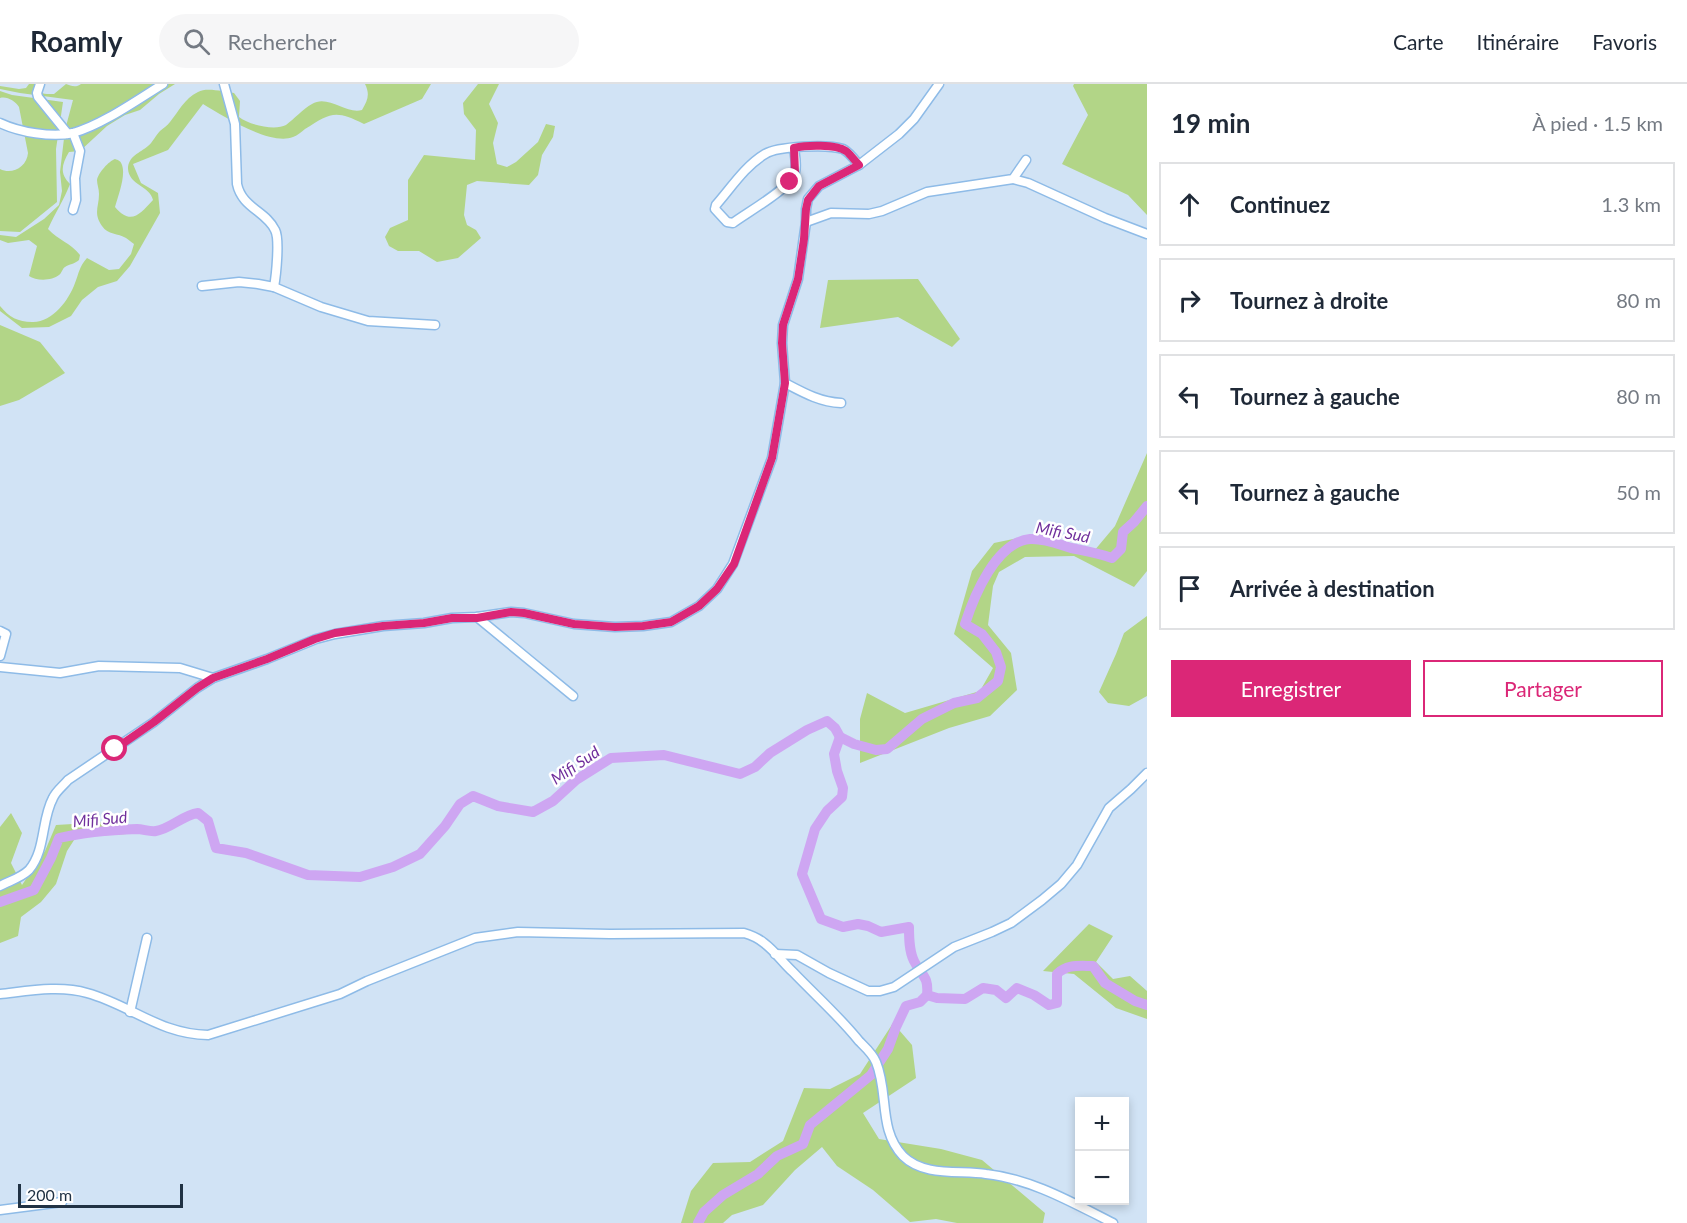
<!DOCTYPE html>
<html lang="fr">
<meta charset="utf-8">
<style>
body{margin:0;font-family:Lato,sans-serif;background:#f6f6f7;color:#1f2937}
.controls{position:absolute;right:18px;bottom:18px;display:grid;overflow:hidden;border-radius:0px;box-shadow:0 3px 9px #0003}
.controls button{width:54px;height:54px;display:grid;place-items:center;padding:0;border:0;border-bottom:2px solid #e0e1e3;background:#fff;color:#1f2937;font:30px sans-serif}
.scale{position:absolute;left:18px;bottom:15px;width:165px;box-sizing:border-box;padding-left:6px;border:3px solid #203244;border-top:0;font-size:16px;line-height:21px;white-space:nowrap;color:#203244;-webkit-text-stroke:4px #fff;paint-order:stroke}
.stop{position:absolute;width:18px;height:18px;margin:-14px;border:4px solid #db2777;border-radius:50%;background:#fff}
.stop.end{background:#db2777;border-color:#fff;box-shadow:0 2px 6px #0008}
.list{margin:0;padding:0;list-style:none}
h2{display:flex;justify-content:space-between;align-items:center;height:78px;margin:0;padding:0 24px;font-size:26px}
h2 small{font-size:20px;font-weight:400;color:#747a83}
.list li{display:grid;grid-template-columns:39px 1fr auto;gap:18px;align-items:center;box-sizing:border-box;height:84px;margin:0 12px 12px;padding:0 12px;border:2px solid #e0e1e3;border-radius:0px}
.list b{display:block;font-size:22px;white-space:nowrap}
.list em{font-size:20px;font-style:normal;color:#747a83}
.actions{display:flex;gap:12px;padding:18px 24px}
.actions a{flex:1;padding:14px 0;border:2px solid #db2777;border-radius:0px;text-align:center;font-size:21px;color:#db2777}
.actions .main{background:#db2777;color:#fff}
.icon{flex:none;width:33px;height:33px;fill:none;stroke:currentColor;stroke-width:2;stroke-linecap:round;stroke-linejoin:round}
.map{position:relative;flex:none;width:1147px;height:1139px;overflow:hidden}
header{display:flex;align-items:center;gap:36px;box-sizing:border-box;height:84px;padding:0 30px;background:#fff;border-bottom:2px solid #e0e1e3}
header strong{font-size:28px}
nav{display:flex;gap:33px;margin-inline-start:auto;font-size:21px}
.search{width:420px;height:54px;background:#f6f6f7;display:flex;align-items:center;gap:15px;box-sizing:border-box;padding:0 21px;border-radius:33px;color:#747a83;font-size:22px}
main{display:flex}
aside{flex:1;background:#fff}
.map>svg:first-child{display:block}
</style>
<header>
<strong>Roamly</strong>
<div class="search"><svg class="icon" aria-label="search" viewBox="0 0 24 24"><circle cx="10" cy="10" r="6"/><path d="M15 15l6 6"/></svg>Rechercher</div>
<nav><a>Carte</a><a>Itinéraire</a><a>Favoris</a></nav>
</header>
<main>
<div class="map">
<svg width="1147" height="1139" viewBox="0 0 1147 1139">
<rect width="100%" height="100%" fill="#d1e3f5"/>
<g fill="#b2d587">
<path d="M29,0H37C38,11 44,10 54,10L66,0C71,2 76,4 81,0H175L159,10L140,26L125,31L107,42L80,67L69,68C62,80 59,89 70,100C64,116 55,129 48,145C59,157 70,158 80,171L79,176C75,180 69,180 65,183C62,185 62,189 59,191C52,197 36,197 29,192L37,162L29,156L8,159L0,156V151L16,153L44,135L59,121L62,107L60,88L65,46L73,16L20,9L0,5V2L19,5L26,4Z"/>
<path d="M365,0H431L422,15L364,40C335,25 330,29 305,45C301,48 297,52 293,53C270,62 223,32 203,20L168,66L133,80L141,99L158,109L160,129L130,182L117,197L98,203L82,216L71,232L49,243L22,244L0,227V222C9,233 18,238 32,238C52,239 69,216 75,199C79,189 79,183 87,174L109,186L119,185L131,170L134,160C131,158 129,156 126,154C118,149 108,151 102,142C93,129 99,123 99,110C99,105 97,100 97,96C98,89 109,77 115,75C118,76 121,77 122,81C126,92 118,112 115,123C131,142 140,130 153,116C150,102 129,101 128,85C128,72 140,69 148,62C153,58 155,52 160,47C163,44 167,42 170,38C179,27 184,15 198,8C207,3 224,8 234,9L240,17L239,33C249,41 275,47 286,41C294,35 303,25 312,20C328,10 347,31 362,26C368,16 370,10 365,0Z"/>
<path d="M478,0H499L489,20L498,39L493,59L497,80L507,83L516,78L538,58L546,40L555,42L553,53L542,71L538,91L529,101L477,97L467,101L464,131L467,141L476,146L481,154L458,174L437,178L419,167H398L389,162L385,153L390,144L408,136V96L424,71L475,76L476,46L464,30L463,19Z"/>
<path d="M1074,0H1147V131L1128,111L1062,80L1088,31L1073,2Z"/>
<path d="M0,7L12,11L63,18L56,65L57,118L20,148L0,147V85C12,91 27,83 28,69L19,23C15,17 7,12 0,14Z"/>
<path d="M918,195L960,255L952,263L898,233L820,244L828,196Z"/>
<path d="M0,241L40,258L65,289L19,316L0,322Z"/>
<path d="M1147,369V487L1134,503L1074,472L1025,473L999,488L993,502L988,541L1011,569L1017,606L990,632L949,644L860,679V635L867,609L905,629L980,607L993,584L954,550L972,487L994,459L1038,450L1094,467L1115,442Z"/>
<path d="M1147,532V612L1129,622L1108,619L1099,608L1116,570L1124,549Z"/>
<path d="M11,729L22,749L11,779L22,801L45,767L56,741L123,737L127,750L76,753L67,767L56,800L41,818L21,833L18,852L0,859V743Z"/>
<path d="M1089,840L1113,852L1096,878L1113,895L1130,892L1147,907V935L1116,924L1074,890L1043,887Z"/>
<path d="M893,939L912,961L916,994L863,1029L879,1055L941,1065L982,1076L1045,1129L1043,1139H957L936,1135L910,1138L873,1106L837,1082L822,1063L795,1086L763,1121L732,1131L723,1139H681L691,1107L713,1079L750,1078L783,1057L804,1004L830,1005L860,990Z"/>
</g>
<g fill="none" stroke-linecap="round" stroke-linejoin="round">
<g stroke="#cea6f2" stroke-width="10">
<path d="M0,818L34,806L51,774L59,754C85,748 111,746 137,745C143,745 150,748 156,747C170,745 183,731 198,729L208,737L216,764L246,769L308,791L360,793L393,783L420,770L445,742L460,720L473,712L498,722L533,728L553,717L576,696L611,674L664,671L740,690L755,683L770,669L807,646L827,637L835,644L840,653L854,660L876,666L887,665L922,635L954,619L977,614L998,597L1001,583L996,568L982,550L965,540C974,512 996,458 1030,455C1044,454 1058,460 1071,464C1085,467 1098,469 1112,474L1121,465L1123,448L1134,438L1147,422"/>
<path d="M927,911L937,914L965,915L983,904L996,906L1006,914L1017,904L1034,911L1049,921L1057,919V890C1067,880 1079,882 1093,882L1105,899L1135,917L1147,921"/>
<path d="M698,1139L704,1128L723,1111L758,1090L777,1072L803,1060L810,1041L871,991L888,965L896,943L906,922L920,918L927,911C929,891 921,892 914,877C909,867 909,854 909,843L881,848L868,842L858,840L843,843L821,835L802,790L815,745L827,727L842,713L843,704L837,687L834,670L840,653"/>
</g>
<g stroke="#8ebbe7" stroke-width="11">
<g id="minor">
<path d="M40,0L37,9L38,13L68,50"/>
<path d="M224,0L235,40L237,100C242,124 266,127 275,146C280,155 276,192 274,203"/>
<path d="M0,39C19,48 52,54 73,49C102,41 137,16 163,0"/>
<path d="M794,64C795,72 797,81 795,88C793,103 746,129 733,139L727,138L715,125L716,121C731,104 745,82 765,70C778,62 828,60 843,65C849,68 855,76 859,81"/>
<path d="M1013,95L1028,99L1105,134L1147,150"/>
<path d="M73,126L76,116L75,94L80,67L73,49"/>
<path d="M806,138L831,129L869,130L882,127L927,108L1013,95L1026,76"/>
<path d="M202,202L239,198L258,200L274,203L321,223L368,237L435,241"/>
<path d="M785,299C804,309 820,318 841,319"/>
<path d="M477,533L573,612"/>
<path d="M0,547L6,550L0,572"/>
<path d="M0,583L60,589L99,582L180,584L213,594"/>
<path d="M0,802C9,797 21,794 29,786C46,766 41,736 53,714C56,707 63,702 68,696L154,638L197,604L213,594L267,575L316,555L335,550L383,542L424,539L452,534L477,533L511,528L524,529L574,540L615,543L643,542L671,538L699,522L717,505L733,480L772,374L785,299L782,259L783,241L798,195L806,138V125L808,115L819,102L859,81L899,50L914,35L939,0"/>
<path d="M775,870L797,871L829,889L868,907H880L894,903L954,863L992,848L1011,839L1042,816L1061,800L1077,781L1109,724L1131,705L1147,689"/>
<path d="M0,910C28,907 60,901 87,909C131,921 159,950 208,951L340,910L367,897L475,854L518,848L610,850L744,849C751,851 758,854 764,859C775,867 783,879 793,888C815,911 839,932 859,957C865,963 873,970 876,978C889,1009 878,1046 903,1072C924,1093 960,1086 986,1090C1032,1095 1073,1119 1113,1139"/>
<path d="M130,928L147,854"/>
<path d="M0,1126L62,1118"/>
</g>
</g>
<use href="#minor" stroke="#fff" stroke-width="8"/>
</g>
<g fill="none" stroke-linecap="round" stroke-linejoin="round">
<path stroke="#db2777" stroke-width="8" d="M115,665L154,638L197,604L213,594L267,575L315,555L335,549L383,542L424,539L452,534H477L511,528L524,529L574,540L615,543L643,542L671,538L699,522L717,505L734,480L772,374L785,299L782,259L783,241L798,195L804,155L806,125L808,116L819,102L859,81C855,77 851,71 846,67C836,60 806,61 794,64L795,88L790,98"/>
</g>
<g text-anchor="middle" stroke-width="5" stroke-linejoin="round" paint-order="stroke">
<g font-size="16" font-style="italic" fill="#702f9c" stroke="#fff">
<text transform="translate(1063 448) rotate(11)" y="6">Mifi Sud</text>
<text transform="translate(575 681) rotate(-34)" y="6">Mifi Sud</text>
<text transform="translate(100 735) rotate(-5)" y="6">Mifi Sud</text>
</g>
</g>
</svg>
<div class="controls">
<button>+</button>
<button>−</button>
</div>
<div class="scale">200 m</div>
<div class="stop" style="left:115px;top:665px"></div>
<div class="stop end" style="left:790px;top:98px"></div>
</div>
<aside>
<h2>19 min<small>À pied · 1.5 km</small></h2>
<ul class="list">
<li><svg class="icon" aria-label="ahead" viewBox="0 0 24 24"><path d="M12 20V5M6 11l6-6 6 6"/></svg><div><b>Continuez</b></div><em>1.3 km</em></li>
<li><svg class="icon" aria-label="right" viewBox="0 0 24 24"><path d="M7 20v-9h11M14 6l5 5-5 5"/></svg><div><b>Tournez à droite</b></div><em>80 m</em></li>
<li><svg class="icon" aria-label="left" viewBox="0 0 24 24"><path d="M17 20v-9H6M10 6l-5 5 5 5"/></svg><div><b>Tournez à gauche</b></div><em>80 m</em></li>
<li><svg class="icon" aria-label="left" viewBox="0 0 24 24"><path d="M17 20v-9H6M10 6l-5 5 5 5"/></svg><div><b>Tournez à gauche</b></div><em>50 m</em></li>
<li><svg class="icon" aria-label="arrive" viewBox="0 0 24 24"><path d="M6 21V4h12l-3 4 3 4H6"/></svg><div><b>Arrivée à destination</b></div></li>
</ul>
<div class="actions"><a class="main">Enregistrer</a><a>Partager</a></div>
</aside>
</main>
